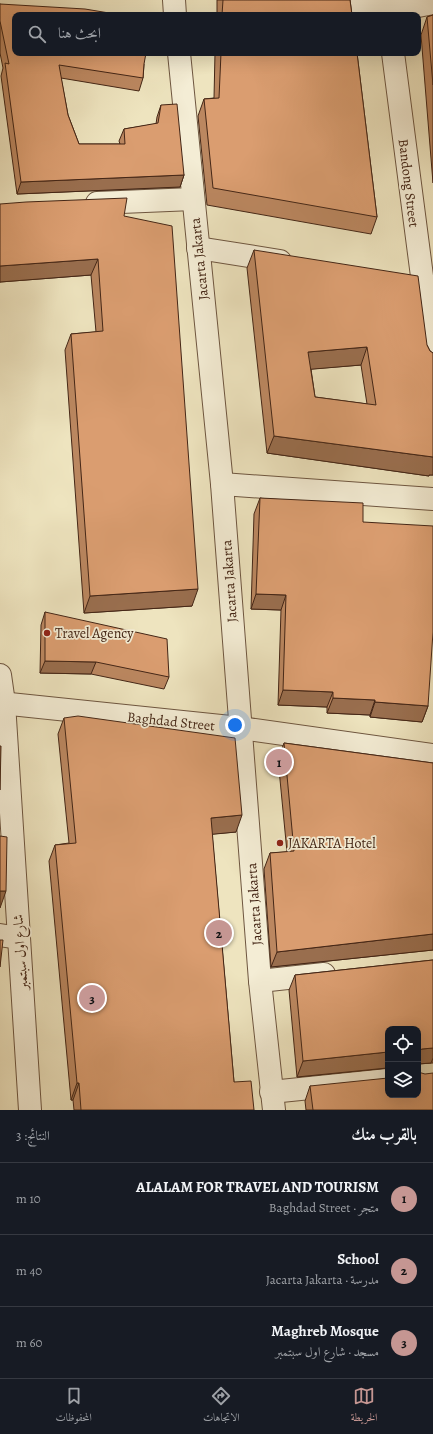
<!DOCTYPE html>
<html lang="ar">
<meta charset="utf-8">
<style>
body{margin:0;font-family:Alegreya,Amiri,serif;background:#20242c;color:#f1f3f6;direction:rtl}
.controls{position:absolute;right:12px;bottom:12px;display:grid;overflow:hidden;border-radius:8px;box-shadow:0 4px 16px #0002}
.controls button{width:36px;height:36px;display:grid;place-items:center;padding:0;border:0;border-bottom:1px solid #363941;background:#171b24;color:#f1f3f6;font:20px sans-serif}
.you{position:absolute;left:235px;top:725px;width:14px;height:14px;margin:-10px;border:3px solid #fff;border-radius:50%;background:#1a73e8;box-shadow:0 0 0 6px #1a73e833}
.badge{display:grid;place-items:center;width:26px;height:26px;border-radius:50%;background:#c59692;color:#111;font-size:13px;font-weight:700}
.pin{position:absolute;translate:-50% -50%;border:2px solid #fff;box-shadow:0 1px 4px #0006}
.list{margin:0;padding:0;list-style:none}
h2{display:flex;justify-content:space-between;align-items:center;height:52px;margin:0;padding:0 16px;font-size:17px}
h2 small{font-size:13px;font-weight:400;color:#9ea1a6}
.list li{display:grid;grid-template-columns:26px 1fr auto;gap:12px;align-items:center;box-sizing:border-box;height:72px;padding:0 16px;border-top:1px solid #363941}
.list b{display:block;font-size:15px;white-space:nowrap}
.list p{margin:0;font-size:13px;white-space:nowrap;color:#9ea1a6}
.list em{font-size:13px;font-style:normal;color:#9ea1a6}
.icon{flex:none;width:22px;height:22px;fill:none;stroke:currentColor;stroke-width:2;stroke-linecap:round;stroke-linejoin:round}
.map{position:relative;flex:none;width:433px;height:1110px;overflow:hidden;direction:ltr}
.search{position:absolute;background:#171b24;box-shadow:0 4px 16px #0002;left:12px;right:12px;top:12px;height:44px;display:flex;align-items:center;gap:10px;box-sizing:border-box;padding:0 14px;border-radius:8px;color:#9ea1a6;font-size:15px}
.sheet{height:268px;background:#171b24}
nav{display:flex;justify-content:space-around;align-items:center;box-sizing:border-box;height:56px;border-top:1px solid #363941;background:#171b24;font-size:11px;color:#9ea1a6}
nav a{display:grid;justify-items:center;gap:2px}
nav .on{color:#c59692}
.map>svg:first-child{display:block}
</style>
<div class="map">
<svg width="433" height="1110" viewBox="0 0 433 1110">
<rect width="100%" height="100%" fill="#eee4bf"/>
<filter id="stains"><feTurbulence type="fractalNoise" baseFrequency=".005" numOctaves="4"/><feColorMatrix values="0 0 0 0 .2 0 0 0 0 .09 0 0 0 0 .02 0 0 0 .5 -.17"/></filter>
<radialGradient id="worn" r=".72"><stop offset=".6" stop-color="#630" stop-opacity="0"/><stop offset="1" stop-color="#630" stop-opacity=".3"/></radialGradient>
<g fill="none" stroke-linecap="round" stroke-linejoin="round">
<g stroke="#6e5640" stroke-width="24">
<g id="minor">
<path d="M174,0L175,15"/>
<path d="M179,53L222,484L260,981L274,1110"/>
<path d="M393,53L433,361"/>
<path d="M97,203L193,199"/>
<path d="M198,248L280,261"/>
<path d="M222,484L433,499"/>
<path d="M0,675L4,703L30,1110"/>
<path d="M0,703L240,728L433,755"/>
<path d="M0,935L19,938"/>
<path d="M260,981L324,974"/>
<path d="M271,1092L388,1080"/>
</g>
</g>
<g stroke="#6e5640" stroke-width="24">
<path id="tertiary" d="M320,2L418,6L433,3"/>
</g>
<use href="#minor" stroke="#f4edd5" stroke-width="22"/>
<use href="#tertiary" stroke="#f4edd5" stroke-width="22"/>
</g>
<g fill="#bb8760" stroke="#442616" fill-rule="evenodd">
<path d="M217,0H350L352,15H217Z"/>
<path d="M0,4L144,64L143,78L139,91L61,78L68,115L79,144H120L119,141L124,129L156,124L157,117L161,105L184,175L180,187L17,194L1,76L3,68L0,53Z"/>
<path d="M433,15V183L421,35L427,17Z"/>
<path d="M215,53H357L377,217L371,234L207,205L198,116L204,99L214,98Z"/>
<path d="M124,216L192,606L84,613L65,350L71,334L96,332L91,275L0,282Z"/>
<path d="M254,250L427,345L430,351L433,353V475H429V476L267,453L247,268ZM361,365L367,404L315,397L311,369Z"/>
<path d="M260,498L363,522L428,706L422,722L370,717V715L327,713V707L278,705L281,610L251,609L254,514Z"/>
<path d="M45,612L169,677L164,689L91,674L40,673L41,625Z"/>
<path d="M64,718L236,832L212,834L234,1082L254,1110H74L73,1100H71L49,861L55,845L69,843L58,734Z"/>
<path d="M284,743L433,763V950L271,967L264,869L270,853L287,852L278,759Z"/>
<path d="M433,960V1063L418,1064V1029H388V1068L297,1077L289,990L295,975Z"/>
<path d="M310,1086L433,1110H306L305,1101Z"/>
</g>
<g fill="#996e4e" stroke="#442616">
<path d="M184,175L180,187L17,194L21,182Z"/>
<path d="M98,259L91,275L0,282V266Z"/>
<path d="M367,347L361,365L302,370L308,352Z"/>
<path d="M274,436L433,457V475H429V476L267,453Z"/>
<path d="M198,589L192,606L84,613L90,596Z"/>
<path d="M256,594L286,595L281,610L251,609Z"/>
<path d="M45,661L96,662L91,674L40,673Z"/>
<path d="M283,690L333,692L327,707L278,705Z"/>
<path d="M333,698L375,700L370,715L327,713Z"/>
<path d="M375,702L428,706L422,722L370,717Z"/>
<path d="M242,815L236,832L205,835L211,818Z"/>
<path d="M0,891H6L0,908Z"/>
<path d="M433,934V950L271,967L277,952Z"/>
<path d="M433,1048V1058L431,1063L418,1064V1051L422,1049Z"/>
<path d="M388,1052V1064L387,1068L297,1077L303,1061Z"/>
<path d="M77,1083H79L73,1100H71Z"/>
</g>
<g fill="#da9d70" stroke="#442616" fill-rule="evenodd">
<path d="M223,0H350L352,15H222Z"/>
<path d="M0,4L85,9L121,15H15V53H146L144,64L143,78L59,65L68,115L79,144H125L124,129L158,123L161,105L177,104L184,175L21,182L5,63L9,64L0,21Z"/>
<path d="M433,15V85L427,17Z"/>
<path d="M221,53H357L377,217L213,188L204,99L219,98Z"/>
<path d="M127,198L124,216L172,226L198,589L90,596L71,334L103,331L98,259L0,266V204L26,202Z"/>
<path d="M254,250L418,276L427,345L430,351L433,353V457L274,436ZM367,347L376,405L315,397L308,352Z"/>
<path d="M260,498L363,503V522L433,526V632L428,706L375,702V700L333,698V692L283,690L286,595L256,594Z"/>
<path d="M45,612L167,639L169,677L96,662L45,661Z"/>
<path d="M78,716L235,738L242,815L211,818L234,1082L251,1081L254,1110H81L79,1083H77L55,845L76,843L64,718Z"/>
<path d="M284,743L433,763V934L277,952L270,853L294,851Z"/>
<path d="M0,746H1L0,790Z"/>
<path d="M0,836L7,837L6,891H0Z"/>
<path d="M0,940H3L0,967Z"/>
<path d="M433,960V1048L422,1049L418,1051V1029H388V1052L303,1061L295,975Z"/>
<path d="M418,1072L425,1074L433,1073V1110H313L310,1086L388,1078V1095H418Z"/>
</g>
<g fill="#8f2418" stroke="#f4edd5" stroke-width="1.5">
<circle cx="47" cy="633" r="4"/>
<circle cx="280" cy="843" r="4"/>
</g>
<g text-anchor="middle" stroke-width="3.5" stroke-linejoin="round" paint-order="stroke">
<g font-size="14" fill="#442616" stroke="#f4edd5">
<text transform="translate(409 183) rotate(83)" y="5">Bandong Street</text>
<text transform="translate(199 259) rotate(-96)" y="5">Jacarta Jakarta</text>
<text transform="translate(229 581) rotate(-94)" y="5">Jacarta Jakarta</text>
<text transform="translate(171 721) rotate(6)" y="5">Baghdad Street</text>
<text transform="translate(254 904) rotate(-94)" y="5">Jacarta Jakarta</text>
<text transform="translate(20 952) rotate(-94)" y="5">شارع اول سبتمبر</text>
</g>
<g font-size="14" fill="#442616" stroke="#f4edd5" text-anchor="start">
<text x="55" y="638">Travel Agency</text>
<text x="288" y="848">JAKARTA Hotel</text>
</g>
</g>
<rect width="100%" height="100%" filter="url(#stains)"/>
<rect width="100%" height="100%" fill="url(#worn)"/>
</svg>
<div class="controls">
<button><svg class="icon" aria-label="locate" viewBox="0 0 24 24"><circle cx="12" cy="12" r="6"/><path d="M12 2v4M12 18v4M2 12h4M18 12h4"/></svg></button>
<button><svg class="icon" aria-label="layers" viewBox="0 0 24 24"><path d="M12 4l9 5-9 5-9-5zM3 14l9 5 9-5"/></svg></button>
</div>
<div class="you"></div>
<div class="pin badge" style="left:279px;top:762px">1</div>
<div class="pin badge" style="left:219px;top:933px">2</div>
<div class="pin badge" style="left:92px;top:998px">3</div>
<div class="search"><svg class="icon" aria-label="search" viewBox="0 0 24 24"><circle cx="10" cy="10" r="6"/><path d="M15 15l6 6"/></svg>ابحث هنا</div>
</div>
<section class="sheet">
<h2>بالقرب منك<small>النتائج: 3</small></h2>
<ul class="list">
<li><span class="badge">1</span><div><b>ALALAM FOR TRAVEL AND TOURISM</b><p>متجر · Baghdad Street</p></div><em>10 m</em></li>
<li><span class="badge">2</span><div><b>School</b><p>مدرسة · Jacarta Jakarta</p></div><em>40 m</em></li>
<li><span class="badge">3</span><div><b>Maghreb Mosque</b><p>مسجد · شارع اول سبتمبر</p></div><em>60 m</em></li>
</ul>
</section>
<nav>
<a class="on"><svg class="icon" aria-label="map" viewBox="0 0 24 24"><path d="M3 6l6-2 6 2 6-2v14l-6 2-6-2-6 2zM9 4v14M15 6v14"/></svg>الخريطة</a>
<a><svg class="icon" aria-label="directions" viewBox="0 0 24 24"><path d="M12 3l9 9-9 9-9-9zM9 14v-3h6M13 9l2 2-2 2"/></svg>الاتجاهات</a>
<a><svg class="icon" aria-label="saved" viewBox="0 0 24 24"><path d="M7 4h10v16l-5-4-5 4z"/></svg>المحفوظات</a>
</nav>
